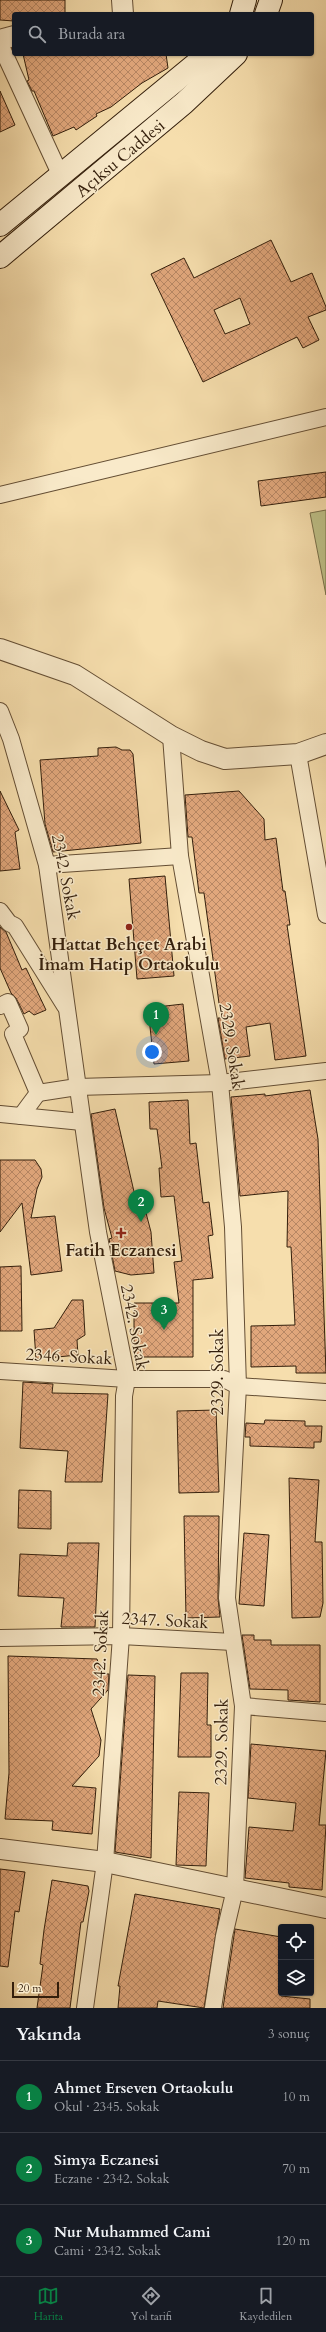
<!DOCTYPE html>
<html lang="tr">
<meta charset="utf-8">
<style>
body{margin:0;font-family:Cardo,serif;background:#242831;color:#f1f3f6}
.controls{position:absolute;right:12px;bottom:12px;display:grid;overflow:hidden;border-radius:4px;box-shadow:0 1px 3px #0004}
.controls button{width:36px;height:36px;display:grid;place-items:center;padding:0;border:0;border-bottom:1px solid #363941;background:#171b24;color:#f1f3f6;font:20px sans-serif}
.scale{position:absolute;left:12px;bottom:10px;width:47px;box-sizing:border-box;padding-left:4px;border:2px solid #331e0b;border-top:0;font-size:11px;line-height:14px;white-space:nowrap;color:#331e0b;-webkit-text-stroke:3px #f9eaca;paint-order:stroke}
.you{position:absolute;left:152px;top:1052px;width:14px;height:14px;margin:-10px;border:3px solid #fff;border-radius:50%;background:#1a73e8;box-shadow:0 0 0 6px #1a73e833}
.badge{display:grid;place-items:center;width:26px;height:26px;border-radius:50%;background:#0b8043;color:#fff;font-size:13px;font-weight:700}
.pin{position:absolute;translate:-50% -33px;filter:drop-shadow(0 1px 2px #0008)}
.pin::after{content:'';position:absolute;top:21px;width:14px;height:12px;background:inherit;clip-path:polygon(0 0,100% 0,50% 100%)}
.list{margin:0;padding:0;list-style:none}
h2{display:flex;justify-content:space-between;align-items:center;height:52px;margin:0;padding:0 16px;font-size:17px}
h2 small{font-size:13px;font-weight:400;color:#9ea1a6}
.list li{display:grid;grid-template-columns:26px 1fr auto;gap:12px;align-items:center;box-sizing:border-box;height:72px;padding:0 16px;border-top:1px solid #363941}
.list b{display:block;font-size:15px;white-space:nowrap}
.list p{margin:0;font-size:13px;white-space:nowrap;color:#9ea1a6}
.list em{font-size:13px;font-style:normal;color:#9ea1a6}
.icon{flex:none;width:22px;height:22px;fill:none;stroke:currentColor;stroke-width:2;stroke-linecap:round;stroke-linejoin:round}
.map{position:relative;flex:none;width:326px;height:2008px;overflow:hidden}
.search{position:absolute;background:#171b24;box-shadow:0 1px 3px #0004;left:12px;right:12px;top:12px;height:44px;display:flex;align-items:center;gap:10px;box-sizing:border-box;padding:0 14px;border-radius:4px;color:#9ea1a6;font-size:15px}
.sheet{height:268px;background:#171b24}
nav{display:flex;justify-content:space-around;align-items:center;box-sizing:border-box;height:56px;border-top:1px solid #363941;background:#171b24;font-size:11px;color:#9ea1a6}
nav a{display:grid;justify-items:center;gap:2px}
nav .on{color:#0b8043}
.map>svg:first-child{display:block}
</style>
<div class="map">
<svg width="326" height="2008" viewBox="0 0 326 2008">
<defs>
<pattern id="building-cross-hatch" width="8" height="8" patternUnits="userSpaceOnUse"><rect width="8" height="8" fill="#e1a77c"/><path d="M0 0l8 8M0 8l8-8" fill="none" stroke="#b78764"/></pattern>
</defs>
<rect width="100%" height="100%" fill="#f6dead"/>
<filter id="stains"><feTurbulence type="fractalNoise" baseFrequency=".005" numOctaves="4"/><feColorMatrix values="0 0 0 0 .2 0 0 0 0 .09 0 0 0 0 .02 0 0 0 .5 -.17"/></filter>
<radialGradient id="worn" r=".72"><stop offset=".6" stop-color="#630" stop-opacity="0"/><stop offset="1" stop-color="#630" stop-opacity=".3"/></radialGradient>
<path fill="#bec188" stroke="#78704a" d="M326,510V595L310,513Z"/>
<g fill="url(#building-cross-hatch)" stroke="#331e0b" fill-rule="evenodd">
<path d="M0,0H65V14H14V21L0,20Z"/>
<path d="M23,54H166L168,68L142,83L111,107L96,114L97,116L76,130L74,127L53,136L34,91H32L27,81L29,80Z"/>
<path d="M0,91L15,125L0,132Z"/>
<path d="M271,240L291,282L312,273L326,307V310L308,317L319,340L303,348L297,337L203,382L151,274L184,258L194,278ZM240,298L250,324L225,334L214,310Z"/>
<path d="M326,472V497L261,506L258,481Z"/>
<path d="M116,747L122,750H130L133,754L141,843L53,852L45,824L40,760L98,756V748Z"/>
<path d="M0,791L19,830L15,832L20,869L0,871Z"/>
<path d="M239,791L264,819L265,840L276,838L283,891H285L290,925H287L306,1056L275,1060L270,1023L246,1027L250,1056L225,1059L218,1018H221L204,893H199L192,837H188L185,795Z"/>
<path d="M165,876L174,976L137,979L129,879Z"/>
<path d="M0,927L6,932L22,970L26,968L46,1010L34,1015L29,1011L24,1014L16,998L11,993L0,968Z"/>
<path d="M183,1004L189,1061L154,1064L148,1008Z"/>
<path d="M310,1090L318,1139L326,1373H296V1366L251,1367V1326L295,1325L291,1247H287L288,1191L240,1196L231,1097L265,1094V1096Z"/>
<path d="M188,1100L190,1144L196,1143L203,1203L209,1202L213,1235L208,1236L213,1278L193,1280V1357H134V1303H179L174,1262L182,1261L174,1196L161,1197L159,1168H162L157,1129H150L149,1102Z"/>
<path d="M115,1109L135,1196L141,1194L151,1232L154,1273L131,1275L115,1271L109,1239L112,1238L104,1208L91,1114Z"/>
<path d="M0,1160H35L41,1169L42,1177L37,1189L31,1218L55,1216L62,1271L31,1275L22,1203L0,1232Z"/>
<path d="M21,1266L22,1331H0V1267Z"/>
<path d="M72,1300H83L85,1335L77,1340L78,1355L36,1359L34,1330L54,1328Z"/>
<path d="M23,1382L53,1384L52,1393L108,1394L102,1482H65L68,1451L20,1448Z"/>
<path d="M216,1410L219,1492L179,1493L177,1411Z"/>
<path d="M265,1420L305,1421V1426H322L321,1442H314V1448L250,1446V1437H245L246,1423L264,1424Z"/>
<path d="M289,1478L319,1480L315,1542H322L323,1603L320,1617L292,1618Z"/>
<path d="M19,1490L51,1491V1529L18,1528Z"/>
<path d="M184,1516H219L218,1598L220,1617L186,1618Z"/>
<path d="M244,1533L269,1535L264,1606L239,1604Z"/>
<path d="M68,1543H99L95,1627H61L64,1598L18,1596L20,1554L67,1556Z"/>
<path d="M242,1635H254V1640H271V1645H320V1702L288,1700V1690L250,1689Z"/>
<path d="M8,1656L97,1659L102,1674H109L108,1690L91,1709L101,1740L99,1756L72,1786L96,1788L92,1834L52,1830L53,1821L5,1819L9,1773Z"/>
<path d="M181,1673H208L207,1725H211V1757H178Z"/>
<path d="M128,1675L155,1676L151,1858L115,1852Z"/>
<path d="M251,1744L326,1751L319,1825H326L322,1890L289,1887V1883L245,1878L249,1827L293,1831L296,1803L248,1798Z"/>
<path d="M179,1792L209,1793L206,1866L176,1865Z"/>
<path d="M0,1869L25,1872L19,1912L15,1911L8,1967L0,1966Z"/>
<path d="M52,1880L88,1886L89,1891L83,1922H81L70,2008H37L43,1965L40,1964L44,1930Z"/>
<path d="M135,1894L220,1909L204,2008L158,2001L157,2008H118L120,1986H118Z"/>
<path d="M235,1929L281,1937V1996L310,1999V2008H223Z"/>
</g>
<g fill="none" stroke-linecap="round" stroke-linejoin="round">
<g stroke="#644e34" stroke-width="18">
<g id="minor">
<path d="M0,44L60,174"/>
<path d="M0,495L326,417"/>
<path d="M0,711L11,739L47,865L98,1232L127,1379L124,1396L121,1636L105,1862L85,2008"/>
<path d="M171,736L180,856L220,1083L233,1227L238,1386L227,1598L243,1706L235,1889L224,1936L213,2008"/>
<path d="M298,754L326,915"/>
<path d="M47,865L180,856"/>
<path d="M0,911L9,923L15,926L65,1006"/>
<path d="M0,1006L8,1002L20,1029L13,1034L38,1093L21,1116"/>
<path d="M38,1093L77,1087L220,1083L326,1071"/>
<path d="M0,1114L82,1122"/>
<path d="M0,1371L127,1379H224L238,1386L326,1392"/>
<path d="M0,1638L121,1636L233,1642"/>
<path d="M243,1706L326,1713"/>
</g>
</g>
<g stroke="#644e34" stroke-width="22">
<g id="tertiary">
<path d="M122,0L123,14"/>
<path d="M0,40L14,36"/>
<path d="M0,649L75,675L171,736L201,751L225,759L298,754L326,744"/>
<path d="M0,1849L105,1862L326,1908"/>
</g>
</g>
<g stroke="#331e0b" stroke-width="24">
<g id="secondary">
<path d="M241,14L245,0"/>
<path d="M266,14L271,0"/>
<path d="M0,225L208,54"/>
<path d="M0,257L184,103L236,54"/>
</g>
</g>
<use href="#minor" stroke="#f9eaca" stroke-width="16"/>
<use href="#tertiary" stroke="#f9eaca" stroke-width="20"/>
<use href="#secondary" stroke="#f9eaca" stroke-width="22"/>
</g>
<g fill="#8f2418" stroke="#f9eaca" stroke-width="1.5">
<circle cx="129" cy="927" r="4"/>
<path d="M119 1227h4v4h4v4h-4v4h-4v-4h-4v-4h4z"/>
</g>
<g text-anchor="middle" stroke-width="3" stroke-linejoin="round" paint-order="stroke">
<g font-size="17" fill="#331e0b" stroke="#f9eaca">
<text transform="translate(120 158) rotate(-40)" y="6">Açıksu Caddesi</text>
<text transform="translate(66 877) rotate(79)" y="6">2342. Sokak</text>
<text transform="translate(232 1046) rotate(81)" y="6">2329. Sokak</text>
<text transform="translate(135 1327) rotate(79)" y="6">2342. Sokak</text>
<text transform="translate(69 1356) rotate(3)" y="6">2346. Sokak</text>
<text transform="translate(217 1372) rotate(-90)" y="6">2329. Sokak</text>
<text transform="translate(165 1620) rotate(3)" y="6">2347. Sokak</text>
<text transform="translate(100 1653) rotate(-87)" y="6">2342. Sokak</text>
<text transform="translate(221 1742) rotate(-89)" y="6">2329. Sokak</text>
</g>
<g font-size="17" font-weight="bold" fill="#331e0b" stroke="#f9eaca">
<text x="129" y="950">Hattat Behçet Arabi<tspan x="129" dy="20">İmam Hatip Ortaokulu</tspan></text>
<text x="121" y="1256">Fatih Eczanesi</text>
</g>
</g>
<rect width="100%" height="100%" filter="url(#stains)"/>
<rect width="100%" height="100%" fill="url(#worn)"/>
</svg>
<div class="controls">
<button><svg class="icon" aria-label="locate" viewBox="0 0 24 24"><circle cx="12" cy="12" r="6"/><path d="M12 2v4M12 18v4M2 12h4M18 12h4"/></svg></button>
<button><svg class="icon" aria-label="layers" viewBox="0 0 24 24"><path d="M12 4l9 5-9 5-9-5zM3 14l9 5 9-5"/></svg></button>
</div>
<div class="scale">20 m</div>
<div class="you"></div>
<div class="pin badge" style="left:156px;top:1035px">1</div>
<div class="pin badge" style="left:141px;top:1222px">2</div>
<div class="pin badge" style="left:164px;top:1330px">3</div>
<div class="search"><svg class="icon" aria-label="search" viewBox="0 0 24 24"><circle cx="10" cy="10" r="6"/><path d="M15 15l6 6"/></svg>Burada ara</div>
</div>
<section class="sheet">
<h2>Yakında<small>3 sonuç</small></h2>
<ul class="list">
<li><span class="badge">1</span><div><b>Ahmet Erseven Ortaokulu</b><p>Okul · 2345. Sokak</p></div><em>10 m</em></li>
<li><span class="badge">2</span><div><b>Simya Eczanesi</b><p>Eczane · 2342. Sokak</p></div><em>70 m</em></li>
<li><span class="badge">3</span><div><b>Nur Muhammed Cami</b><p>Cami · 2342. Sokak</p></div><em>120 m</em></li>
</ul>
</section>
<nav>
<a class="on"><svg class="icon" aria-label="map" viewBox="0 0 24 24"><path d="M3 6l6-2 6 2 6-2v14l-6 2-6-2-6 2zM9 4v14M15 6v14"/></svg>Harita</a>
<a><svg class="icon" aria-label="directions" viewBox="0 0 24 24"><path d="M12 3l9 9-9 9-9-9zM9 14v-3h6M13 9l2 2-2 2"/></svg>Yol tarifi</a>
<a><svg class="icon" aria-label="saved" viewBox="0 0 24 24"><path d="M7 4h10v16l-5-4-5 4z"/></svg>Kaydedilen</a>
</nav>
